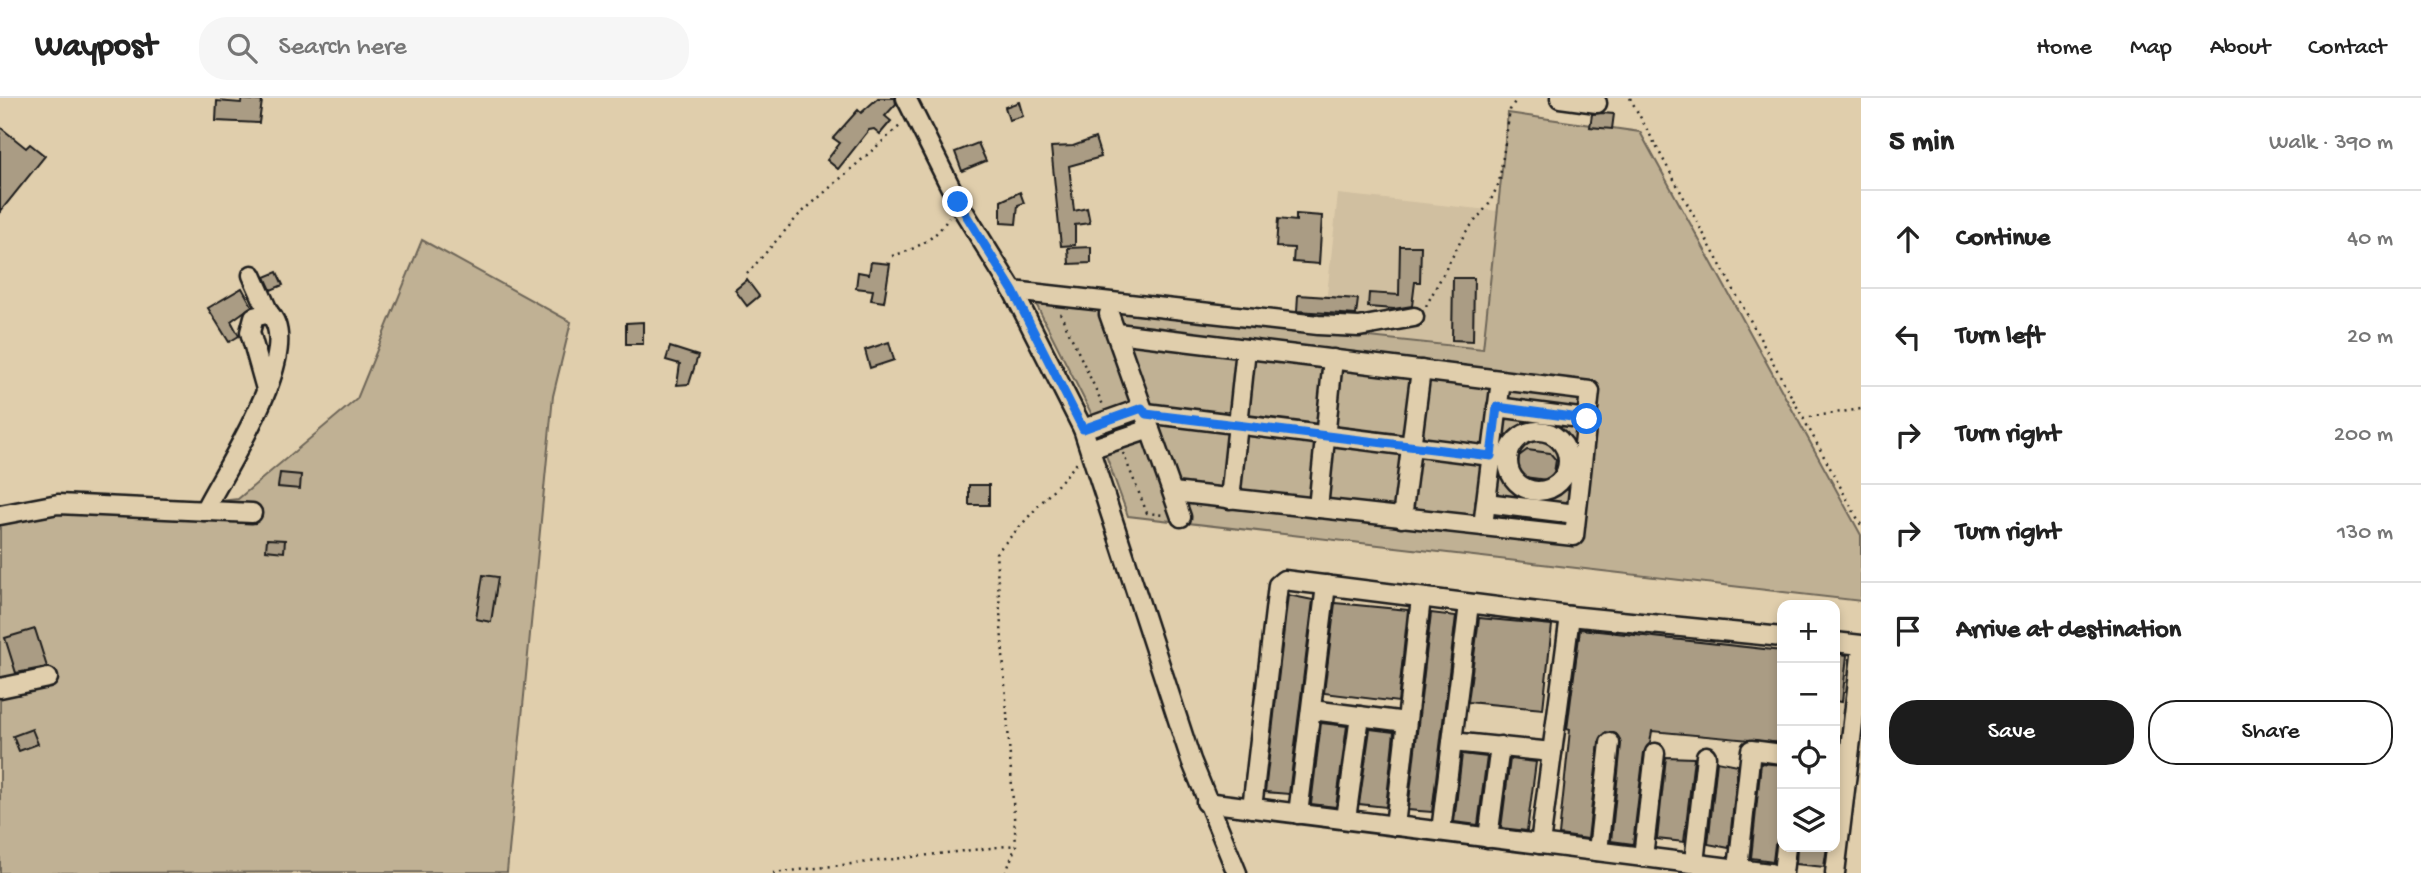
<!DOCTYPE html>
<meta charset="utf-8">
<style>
body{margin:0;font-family:"Gochi Hand",sans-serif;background:#f6f6f6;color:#222}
.controls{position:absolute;right:21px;bottom:21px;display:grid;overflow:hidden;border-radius:14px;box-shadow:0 4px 10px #0003}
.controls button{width:63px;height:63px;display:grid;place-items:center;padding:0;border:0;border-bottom:2px solid #e0e0e0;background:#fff;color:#222;font:35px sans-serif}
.stop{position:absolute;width:21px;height:21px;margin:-16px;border:5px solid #1a73e8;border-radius:50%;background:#fff}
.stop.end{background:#1a73e8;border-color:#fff;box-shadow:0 2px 7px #0008}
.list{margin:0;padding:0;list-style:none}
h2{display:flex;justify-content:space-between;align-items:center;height:91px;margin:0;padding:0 28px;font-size:30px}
h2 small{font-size:23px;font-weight:400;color:#767676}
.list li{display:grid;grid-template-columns:46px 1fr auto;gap:21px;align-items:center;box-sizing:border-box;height:98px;padding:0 28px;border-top:2px solid #e0e0e0}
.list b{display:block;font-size:26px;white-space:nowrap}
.list em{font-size:23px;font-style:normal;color:#767676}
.actions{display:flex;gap:14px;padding:21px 28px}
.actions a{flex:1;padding:16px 0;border:2px solid #1c1c1c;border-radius:28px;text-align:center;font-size:24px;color:#1c1c1c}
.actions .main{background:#1c1c1c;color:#fff}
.icon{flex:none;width:38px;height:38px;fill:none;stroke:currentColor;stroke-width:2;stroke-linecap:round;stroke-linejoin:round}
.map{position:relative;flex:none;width:1861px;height:775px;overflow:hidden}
header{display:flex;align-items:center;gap:42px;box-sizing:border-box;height:98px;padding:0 35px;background:#fff;border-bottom:2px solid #e0e0e0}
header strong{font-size:33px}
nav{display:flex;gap:38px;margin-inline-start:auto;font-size:24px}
.search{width:490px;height:63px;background:#f6f6f6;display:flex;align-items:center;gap:18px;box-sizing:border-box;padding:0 24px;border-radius:28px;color:#767676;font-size:26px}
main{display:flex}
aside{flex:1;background:#fff}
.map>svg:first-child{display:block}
</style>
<header>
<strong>Waypost</strong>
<div class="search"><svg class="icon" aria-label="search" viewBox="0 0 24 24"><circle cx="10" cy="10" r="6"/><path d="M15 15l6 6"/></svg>Search here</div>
<nav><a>Home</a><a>Map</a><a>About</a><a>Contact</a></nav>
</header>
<main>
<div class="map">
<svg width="1861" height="775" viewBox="0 0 1861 775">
<rect width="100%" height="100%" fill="#e0ceac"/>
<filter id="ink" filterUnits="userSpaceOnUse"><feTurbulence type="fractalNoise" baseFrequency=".0143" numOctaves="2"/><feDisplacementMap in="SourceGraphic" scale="14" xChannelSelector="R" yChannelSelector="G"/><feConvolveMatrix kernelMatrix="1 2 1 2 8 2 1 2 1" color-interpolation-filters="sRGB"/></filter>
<g filter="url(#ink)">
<path fill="#d0bfa0" d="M1338,96L1498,113L1483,251L1323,233Z"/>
<g fill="#c0b194" stroke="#6e6658" stroke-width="2">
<path d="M1508,15L1640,34L1861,437V503L1128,418L1090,313L1035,204L1483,251Z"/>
<path d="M422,142L571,224L553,298L507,774L0,775V419L43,408L140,412L238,401L357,301Z"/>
</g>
<g fill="#aa9c84" stroke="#1c1c1c" stroke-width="2">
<path d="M878,0H895L896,6L885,18L891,23L880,36L874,31L869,32L838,71L827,62L840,45L833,40L858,12L861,15Z"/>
<path d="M242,1L262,3L259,25L216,23L217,3L241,5Z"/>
<path d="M1019,4L1023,18L1009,22L1005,9Z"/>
<path d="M1602,15L1614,16L1612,31L1590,29L1592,16Z"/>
<path d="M0,29L26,50L30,46L45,58L0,114Z"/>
<path d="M1095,40L1101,59L1069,68L1074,113L1087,110L1090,125L1075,127V147L1061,148L1051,49L1073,48Z"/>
<path d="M978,45L986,63L962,73L955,54Z"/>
<path d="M1020,94L1024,105L1018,107L1016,126L1001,125V103Z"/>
<path d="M1296,116L1322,118L1319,166L1293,164L1294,150L1276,149L1278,121L1296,123Z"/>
<path d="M1400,148H1421L1420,184H1415L1412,208L1394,211L1368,209L1369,195L1399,197Z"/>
<path d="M1091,149V165L1069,166L1068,150Z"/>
<path d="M871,164L890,166L884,204L871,202L873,192L856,190L858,174L869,176Z"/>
<path d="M277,174L283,187L271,192L265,179Z"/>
<path d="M1453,180H1474L1473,243L1452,242Z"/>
<path d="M747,182L759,198L747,208L735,192Z"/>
<path d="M242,190L252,208L231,223L239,238L229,244L208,210Z"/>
<path d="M1298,197L1358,201L1356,217L1297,213Z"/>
<path d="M643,224V246H626V225Z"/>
<path d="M889,244L894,262L870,270L865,252Z"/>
<path d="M670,249L698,258L689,286L677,287L680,266L666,262Z"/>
<path d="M1527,352L1550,355L1556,362L1554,375L1547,382L1524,379L1517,373L1519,358Z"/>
<path d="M280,375L301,377L300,391L278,389Z"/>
<rect x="969" y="387" width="20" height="20"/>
<path d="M267,441L285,442L284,454L266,452Z"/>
<path d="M483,477L498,479L491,524L476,521Z"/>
<path d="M1288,497L1313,502L1289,696L1265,694Z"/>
<path d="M1335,505L1408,512L1398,604L1324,595Z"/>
<path d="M1431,515L1456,518L1432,714L1419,713L1408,712Z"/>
<path d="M1479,520L1552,527L1543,611L1468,604Z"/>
<path d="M35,531L47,569L16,575L5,540Z"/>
<path d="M1580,531L1782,553V645L1652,633L1650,645L1644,654L1633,746L1611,743L1621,646L1616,636L1606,634L1599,644L1588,741L1559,737L1570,632L1567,631Z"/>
<path d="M1835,555L1847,557L1842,604L1835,603Z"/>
<path d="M1321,625L1347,628L1336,709L1311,706Z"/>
<path d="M32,631L38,646L19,653L13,638Z"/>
<path d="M1370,631L1394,634L1386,709L1359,706Z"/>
<path d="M1462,656L1487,659L1478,727L1454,724Z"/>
<path d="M1666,659L1694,660L1684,744L1657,741Z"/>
<path d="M1510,661L1536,664L1527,733L1501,730Z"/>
<path d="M1717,663L1738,667L1729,750L1708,746Z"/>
<path d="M1761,665L1782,667V738L1775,747L1773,763L1751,760Z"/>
<path d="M1797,749H1827L1824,769L1796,766Z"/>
</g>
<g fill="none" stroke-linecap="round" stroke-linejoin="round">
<g stroke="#1c1c1c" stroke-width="23">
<g id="minor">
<path d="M906,0L958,104L1013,193L1083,331L1191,662L1237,775"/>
<path d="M1560,0L1597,5"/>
<path d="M252,177L269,215"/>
<path d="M1013,193L1318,227L1359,229L1414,219"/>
<path d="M1109,216L1181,419"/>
<path d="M1117,235L1590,293L1574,438L1173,394"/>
<path d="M1497,309L1587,321"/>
<path d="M1146,315L1507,360"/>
<path d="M1083,331L1142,310"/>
<circle cx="1538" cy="363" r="30"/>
<path d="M1090,351L1150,331"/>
<path d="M1230,401L1246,251"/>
<path d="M1486,405L1576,416"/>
<path d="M1318,410L1333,261"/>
<path d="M204,413C223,374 306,252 269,215L254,219L250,234L266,291"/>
<path d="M0,417L58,406L252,415"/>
<path d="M1402,420L1421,272"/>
<path d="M1483,428L1501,282"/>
<path d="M1835,544L1861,547"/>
<path d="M0,590L48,580"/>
<path d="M1312,612L1406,624"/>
<path d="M1452,644L1552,654"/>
<path d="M1206,704L1770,775"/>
<path d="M1252,710L1278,487L1284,482L1570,518L1782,539"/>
<path d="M1298,716L1326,487"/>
<path d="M1346,721L1360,618"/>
<path d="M1395,728L1421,500"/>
<path d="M1441,733L1469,506"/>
<path d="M1488,740L1500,648"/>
<path d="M1540,746L1570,518"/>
<path d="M1598,753L1610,645"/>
<path d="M1643,759L1655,655"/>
<path d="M1694,765L1706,658"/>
<path d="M1738,771L1751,652L1782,656"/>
<path d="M1783,775L1786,749"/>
<path d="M1835,775L1861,558"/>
</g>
</g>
<g stroke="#1c1c1c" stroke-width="2.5" stroke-dasharray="2 5" stroke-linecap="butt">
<path d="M1630,0L1861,427"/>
<path d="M892,158C916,151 936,141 949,119"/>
<path d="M747,176L799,117L901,27"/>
<path d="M1426,208L1465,135L1489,106L1499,85L1510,12L1517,0"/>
<path d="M1060,215L1103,307"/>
<path d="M1803,320L1861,311"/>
<path d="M1123,355L1147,415L1164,417"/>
<path d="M773,775L1016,747"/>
<path d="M1006,775L1016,747L996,455L1078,364"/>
</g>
<use href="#minor" stroke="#e0ceac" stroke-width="18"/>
</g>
</g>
<g fill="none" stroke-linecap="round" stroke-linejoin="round" filter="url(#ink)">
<path stroke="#1a73e8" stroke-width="9" d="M958,104L1013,193L1083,331L1142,310L1146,316L1491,358L1497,309L1587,321"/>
</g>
</svg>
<div class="controls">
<button>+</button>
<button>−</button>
<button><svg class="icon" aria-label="locate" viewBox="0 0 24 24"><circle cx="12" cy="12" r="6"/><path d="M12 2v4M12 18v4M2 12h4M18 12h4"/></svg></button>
<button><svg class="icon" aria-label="layers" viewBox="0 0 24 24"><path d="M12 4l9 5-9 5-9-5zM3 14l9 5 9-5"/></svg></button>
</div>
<div class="stop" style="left:1587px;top:321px"></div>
<div class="stop end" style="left:958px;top:104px"></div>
</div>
<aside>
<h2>5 min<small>Walk · 390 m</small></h2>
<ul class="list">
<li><svg class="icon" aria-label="ahead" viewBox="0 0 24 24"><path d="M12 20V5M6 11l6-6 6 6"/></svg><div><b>Continue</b></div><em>40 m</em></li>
<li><svg class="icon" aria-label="left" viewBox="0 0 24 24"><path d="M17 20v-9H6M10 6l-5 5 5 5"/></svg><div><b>Turn left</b></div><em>20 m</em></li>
<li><svg class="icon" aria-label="right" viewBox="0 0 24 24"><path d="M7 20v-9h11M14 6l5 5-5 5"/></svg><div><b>Turn right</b></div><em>200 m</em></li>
<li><svg class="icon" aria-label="right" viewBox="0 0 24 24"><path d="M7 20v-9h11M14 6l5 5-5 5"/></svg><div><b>Turn right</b></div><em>130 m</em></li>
<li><svg class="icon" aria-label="arrive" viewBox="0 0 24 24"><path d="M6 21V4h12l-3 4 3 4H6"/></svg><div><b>Arrive at destination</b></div></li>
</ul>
<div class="actions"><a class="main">Save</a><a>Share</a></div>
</aside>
</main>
